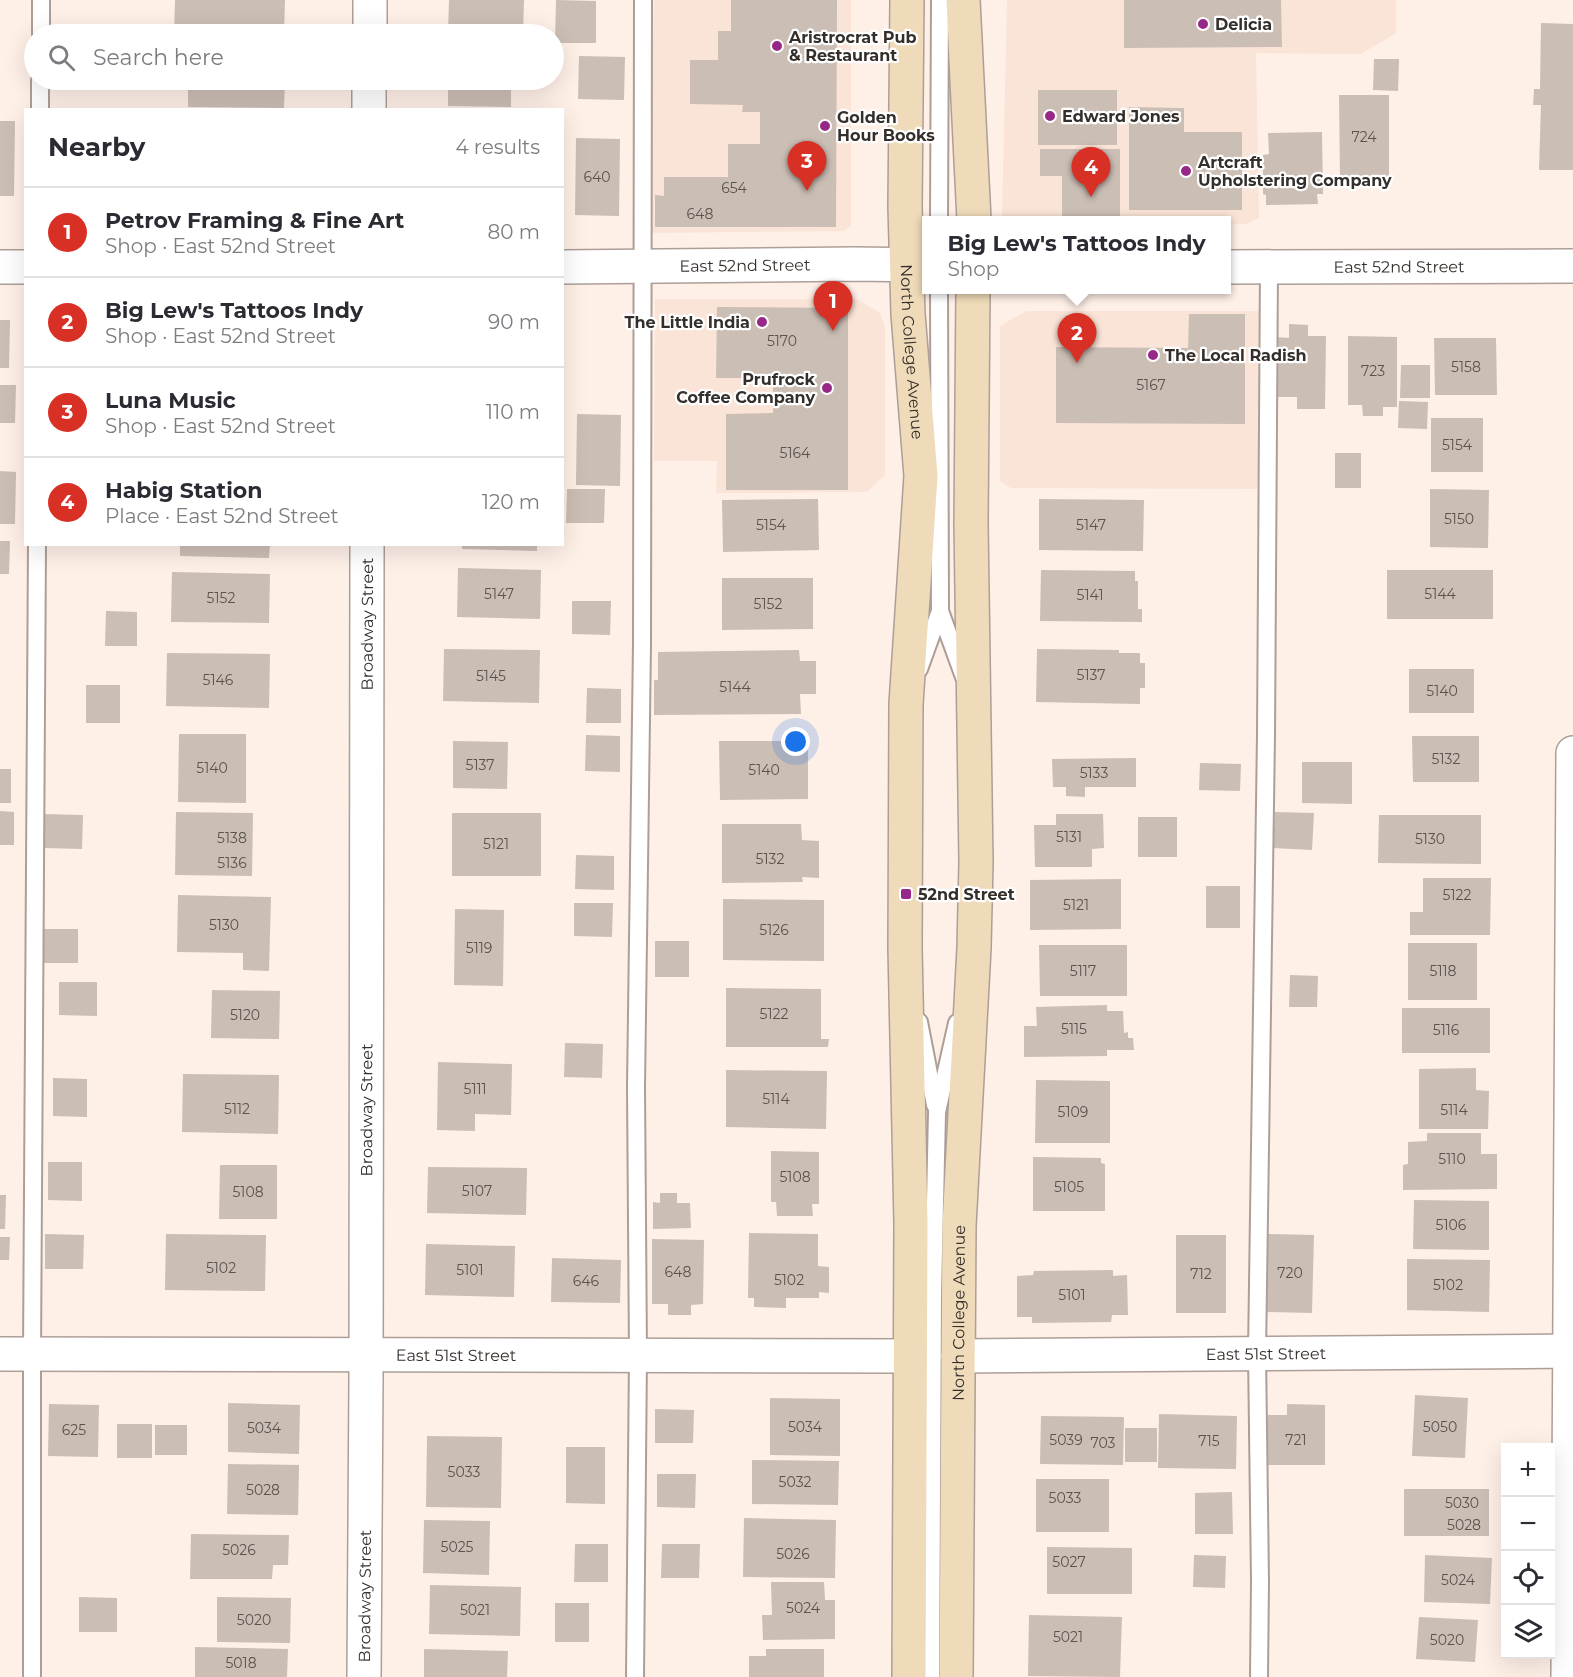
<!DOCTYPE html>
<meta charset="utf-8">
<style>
body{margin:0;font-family:Montserrat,sans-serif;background:#f2f2f3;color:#2b2b33}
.controls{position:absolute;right:18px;bottom:18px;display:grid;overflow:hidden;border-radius:0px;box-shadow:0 6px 24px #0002}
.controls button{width:54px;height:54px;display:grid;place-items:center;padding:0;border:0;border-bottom:2px solid #e1e1e2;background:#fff;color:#2b2b33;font:30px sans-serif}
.you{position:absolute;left:796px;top:742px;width:21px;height:21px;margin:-15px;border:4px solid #fff;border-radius:50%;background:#1a73e8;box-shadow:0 0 0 9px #1a73e833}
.badge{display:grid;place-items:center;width:39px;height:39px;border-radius:50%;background:#d93025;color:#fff;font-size:20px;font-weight:700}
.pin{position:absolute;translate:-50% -50px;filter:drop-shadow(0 2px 3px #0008)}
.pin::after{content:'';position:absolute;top:32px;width:21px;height:18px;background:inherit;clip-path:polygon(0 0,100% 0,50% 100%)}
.popup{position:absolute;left:922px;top:216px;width:309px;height:78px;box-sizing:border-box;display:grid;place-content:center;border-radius:0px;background:#fff;filter:drop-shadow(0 2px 4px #0005);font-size:20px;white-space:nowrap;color:#7c7c81}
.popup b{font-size:22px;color:#2b2b33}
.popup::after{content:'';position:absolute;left:50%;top:100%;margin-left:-12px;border:12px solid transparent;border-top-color:#fff}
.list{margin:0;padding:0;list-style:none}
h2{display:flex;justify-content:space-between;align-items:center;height:78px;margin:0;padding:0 24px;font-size:26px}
h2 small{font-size:20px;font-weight:400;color:#7c7c81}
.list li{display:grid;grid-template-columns:39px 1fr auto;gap:18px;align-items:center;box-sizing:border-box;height:90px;padding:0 24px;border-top:2px solid #e1e1e2}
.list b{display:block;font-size:22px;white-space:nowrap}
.list p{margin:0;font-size:20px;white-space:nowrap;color:#7c7c81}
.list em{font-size:20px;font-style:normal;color:#7c7c81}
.icon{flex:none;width:33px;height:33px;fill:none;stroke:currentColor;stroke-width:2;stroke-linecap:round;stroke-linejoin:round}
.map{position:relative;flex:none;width:1573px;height:1677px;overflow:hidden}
.search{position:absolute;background:#fff;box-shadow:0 6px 24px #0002;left:24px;top:24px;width:540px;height:66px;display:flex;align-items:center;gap:15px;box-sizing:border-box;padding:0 21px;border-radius:33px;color:#7c7c81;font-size:22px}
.panel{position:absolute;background:#fff;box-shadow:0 6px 24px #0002;left:24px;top:108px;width:540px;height:438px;border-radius:0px}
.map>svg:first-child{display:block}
</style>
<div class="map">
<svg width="1573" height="1677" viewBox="0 0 1573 1677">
<rect width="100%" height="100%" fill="#feefe7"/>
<g fill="#fae4d7">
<path d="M654,0H851V226L844,231L653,233L649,229Z"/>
<path d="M1007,0H1396V33L1361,54L1256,53L1259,218L1246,224H1227V220H1011L1002,219Z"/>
<path d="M655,299H857L880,313L885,326V475L867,492L716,493L717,461H654Z"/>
<path d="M1026,311H1261L1260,489L1011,488L1000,481V326Z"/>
</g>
<g fill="#cbbeb5">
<path d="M175,0H285L284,34H174Z"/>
<path d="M449,0H524L523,34H448Z"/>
<path d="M556,0L596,1V43H555Z"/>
<path d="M731,0H837L836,227H655V195L664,196V177H728V144H760V112H742L743,105L690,104V60H718V31H731Z"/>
<path d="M1124,0H1281L1282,47L1124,48Z"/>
<path d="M1541,23L1573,24V170H1539L1541,105H1533L1534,89H1540Z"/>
<path d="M579,56L625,57L624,100L578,99Z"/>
<path d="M1374,59H1399L1398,91L1373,90Z"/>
<path d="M188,80H285L284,108L188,107Z"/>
<path d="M448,80H511V107L448,106Z"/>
<rect x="1038" y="90" width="79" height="55"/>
<path d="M1339,95H1389V179H1340Z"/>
<path d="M1129,107L1184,108V132H1242V210H1129Z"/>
<path d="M0,121H15L14,196H0Z"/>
<path d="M1322,132L1323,194H1317L1318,204L1266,205V195L1263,194V155L1269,154L1268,133Z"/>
<path d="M576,138L620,139L619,216L575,215Z"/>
<path d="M1040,149H1120V217L1062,218V176H1040Z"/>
<path d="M717,307L848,308V490H726V414L773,413V378H716Z"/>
<path d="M1189,314H1245V424L1056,423V347L1188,348Z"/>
<path d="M0,320H10L9,368H0Z"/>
<path d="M1289,324L1308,325V336H1326L1325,409H1297V397H1273L1274,337L1289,338Z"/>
<path d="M1348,336L1397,337V407H1383V416H1363L1362,405H1348Z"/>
<path d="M1434,338H1496L1497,395H1435Z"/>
<path d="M1401,365H1430V398H1400Z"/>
<path d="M0,385H16L15,423H0Z"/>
<path d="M1399,401L1428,402L1427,429L1398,428Z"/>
<path d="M577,414L621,415L620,486L576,485Z"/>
<rect x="1431" y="418" width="52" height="54"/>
<rect x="1335" y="453" width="26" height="35"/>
<path d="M0,471L16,472L15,524H0Z"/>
<path d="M567,489H605L604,523H566Z"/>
<path d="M1430,489L1489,490L1488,548L1430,547Z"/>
<path d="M818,499L819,550L723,552L722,500Z"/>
<path d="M1039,499L1144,500L1143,551L1039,550Z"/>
<path d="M0,541H10L9,574H0Z"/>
<path d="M180,544H270L269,558L180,556Z"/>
<path d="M462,544H537V551L462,549Z"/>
<path d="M458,568L541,570L540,619L457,617Z"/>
<path d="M1041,570L1135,571V581H1138V609H1142V622L1040,621Z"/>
<rect x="1387" y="570" width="106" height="49"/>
<path d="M172,572L270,574L269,623L171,622Z"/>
<path d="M722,578H813V629L722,630Z"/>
<path d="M572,601H611L610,635L572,634Z"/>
<path d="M106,611L137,612V646H105Z"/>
<path d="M444,649L540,650L539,703L443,701Z"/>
<path d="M1037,649L1119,650V653H1140V663H1145V688H1140V704L1036,702Z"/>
<path d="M799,650L800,661H816V694H800L801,714L654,715V680H658V652Z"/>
<path d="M167,653L270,654L269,708L166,706Z"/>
<rect x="1409" y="669" width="65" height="44"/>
<rect x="86" y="685" width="34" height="38"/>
<path d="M587,688L621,689V723H586Z"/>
<path d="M179,734H246V803L178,802Z"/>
<path d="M586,735L620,736V772L585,771Z"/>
<path d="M1412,736H1479V782H1413Z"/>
<path d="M453,741L508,742L507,789L453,788Z"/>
<path d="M719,741H808V799L720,800Z"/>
<path d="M1136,758V787H1085V797L1066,796V787H1053L1052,759Z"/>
<path d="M1302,762H1352V804L1302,803Z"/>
<path d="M1200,763L1241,764L1240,791L1199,790Z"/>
<rect x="0" y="769" width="11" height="34"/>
<path d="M0,811L14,812V845H0Z"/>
<path d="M176,812L253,813L252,876L175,875Z"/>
<path d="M1275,812L1314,813L1312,850L1273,848Z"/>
<rect x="452" y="813" width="89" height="63"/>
<path d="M44,814L83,815L82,849L44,848Z"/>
<path d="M1056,814H1103L1104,848L1092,849V867H1035L1034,825H1056Z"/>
<path d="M1379,815H1481V864L1378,863Z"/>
<rect x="1138" y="817" width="39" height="40"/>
<path d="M722,824H801L802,840L819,841V878L802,877L803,882L722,883Z"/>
<path d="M576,855L614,856V890L575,889Z"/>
<path d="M1423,878H1491L1490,935H1410V912H1423Z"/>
<path d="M1121,879V929L1030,930V880Z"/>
<rect x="1206" y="886" width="34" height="42"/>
<path d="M178,895L271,897L269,971L243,970V953L177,952Z"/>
<path d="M723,899L824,900V961L723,960Z"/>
<path d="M574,903H613L612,937L574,936Z"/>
<path d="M455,909L504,910L503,986L454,985Z"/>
<path d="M40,929H78V963H39Z"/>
<rect x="655" y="941" width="34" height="36"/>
<rect x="1408" y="943" width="69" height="57"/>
<path d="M1039,945H1127V996H1040Z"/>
<path d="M1290,975L1318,976L1317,1007H1289Z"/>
<path d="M59,982H97V1016L59,1015Z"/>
<path d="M726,988L821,989V1039H829L828,1047H726Z"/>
<path d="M212,990L280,991L279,1039L211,1038Z"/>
<path d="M1107,1005V1011H1123L1124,1033L1128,1032V1038H1133L1134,1050H1107V1056L1024,1057V1026H1037L1036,1007Z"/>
<rect x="1402" y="1008" width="88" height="45"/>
<path d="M565,1043L603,1044L602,1078L564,1077Z"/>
<path d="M438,1062L512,1064L511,1115L475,1114V1131L437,1130Z"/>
<path d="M1476,1068V1090L1489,1091L1488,1129H1419V1069Z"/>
<path d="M726,1070L827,1071L826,1129L726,1127Z"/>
<path d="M183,1074L279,1075L278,1134L182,1132Z"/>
<path d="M53,1078L87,1079V1117L53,1116Z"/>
<path d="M1036,1080L1110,1081V1143H1035Z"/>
<path d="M1427,1133H1481V1154H1497V1189L1403,1190V1165L1408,1164V1142L1427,1141Z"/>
<path d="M771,1151L819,1152V1204H812L813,1216H777L776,1202H771Z"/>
<path d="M1033,1157L1101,1158V1163L1105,1164V1211H1033Z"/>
<path d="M48,1162H82V1201L48,1200Z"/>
<path d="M220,1165H277V1219H219Z"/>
<path d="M428,1167L527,1168L526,1215L427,1213Z"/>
<path d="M660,1193H677V1203H690L691,1228L653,1229V1202L660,1203Z"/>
<path d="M0,1195H6L5,1229H0Z"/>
<path d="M1414,1200L1489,1201V1250L1413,1249Z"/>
<path d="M749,1233L818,1234V1266L829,1267V1293L819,1292V1298H786V1308L754,1307V1298H748Z"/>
<path d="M45,1234L84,1235L83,1269H45Z"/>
<path d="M166,1234L266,1235L265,1291L165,1290Z"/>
<path d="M1268,1234L1314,1235L1312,1313L1266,1312Z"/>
<rect x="1176" y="1235" width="50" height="78"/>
<path d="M0,1237H10L9,1260H0Z"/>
<path d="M652,1239L704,1240L703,1304L691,1305V1315H668V1304H652Z"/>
<path d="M426,1244L515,1246L514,1297L425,1295Z"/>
<path d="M552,1258L621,1260L620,1303L551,1302Z"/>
<path d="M1407,1259L1490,1260L1489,1312L1407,1310Z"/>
<path d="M1113,1270V1276L1127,1275L1128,1315H1112L1111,1322L1032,1323V1317H1017V1276L1033,1275L1034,1271Z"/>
<path d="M1415,1395L1468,1398L1465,1458L1412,1456Z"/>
<path d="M770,1398L840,1399V1456L770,1455Z"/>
<path d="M228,1403L300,1405L299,1454L228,1452Z"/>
<path d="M49,1404L99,1405L98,1457L48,1456Z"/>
<path d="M1287,1404L1325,1405V1465H1267L1268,1415H1287Z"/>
<path d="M655,1409L694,1410L693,1443H655Z"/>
<path d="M1159,1414L1237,1416L1236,1469L1158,1468Z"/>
<path d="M1041,1416L1124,1417L1123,1465L1040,1464Z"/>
<rect x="117" y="1424" width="35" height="34"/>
<rect x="155" y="1425" width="32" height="30"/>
<rect x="1125" y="1428" width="32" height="34"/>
<path d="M427,1436L502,1437L501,1508L426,1507Z"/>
<path d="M566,1447H605V1504L566,1503Z"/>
<path d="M752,1460L839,1461L838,1505L752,1504Z"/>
<path d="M228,1464L299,1465L298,1515L227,1514Z"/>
<path d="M657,1474H696L695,1508L657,1507Z"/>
<rect x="1036" y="1479" width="73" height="53"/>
<rect x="1404" y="1489" width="85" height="47"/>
<path d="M1232,1492L1233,1534H1195V1493Z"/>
<path d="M744,1518L836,1520L835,1578L743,1577Z"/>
<path d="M424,1520L490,1521L489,1575L423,1573Z"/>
<path d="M191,1534L289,1535L288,1565H273L272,1579H190Z"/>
<path d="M575,1544H608V1582H574Z"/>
<path d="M662,1544H700L699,1578H661Z"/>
<path d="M1047,1547L1132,1548V1594H1047Z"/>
<path d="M1194,1555L1226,1556L1225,1588L1193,1587Z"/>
<path d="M1425,1555L1492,1558L1490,1604L1424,1602Z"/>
<path d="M771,1582H824L825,1600H835V1639L763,1640L762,1615H772Z"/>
<path d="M430,1585L521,1587L520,1636L429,1634Z"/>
<path d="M79,1597L117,1598V1632H79Z"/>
<path d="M217,1597L291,1598L290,1643L217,1642Z"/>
<rect x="555" y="1603" width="34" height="39"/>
<path d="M1029,1615L1122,1617L1120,1677L1028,1676Z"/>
<path d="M1419,1617L1478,1620L1475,1662L1416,1659Z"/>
<path d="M195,1647L288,1649L287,1677H195Z"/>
<path d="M424,1649L508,1651L507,1677H424Z"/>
<path d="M766,1649H824V1677H749V1656H766Z"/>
</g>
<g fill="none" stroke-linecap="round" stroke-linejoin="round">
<g stroke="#ad9f98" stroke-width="20">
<g id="service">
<path d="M41,34V0"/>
<path d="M40,110V80"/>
<path d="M939,220L940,0"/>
<path d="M940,611L964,677"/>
<path d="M919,669L940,611L939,290"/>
<path d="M919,1022L935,1105"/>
<path d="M32,1677V1354L37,544"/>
<path d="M635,1677L638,1355L636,1087L642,644L643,0"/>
<path d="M931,1677L933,1294L937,1112L957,1023"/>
<path d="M1259,1677L1260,1581L1257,1353L1266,735L1269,266"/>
</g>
</g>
<g stroke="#ad9f98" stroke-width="36">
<g id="minor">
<path d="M370,34V0"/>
<path d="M369,110V80"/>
<path id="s1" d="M0,1354L911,1356"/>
<path id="s2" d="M958,1356L1573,1351"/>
<path id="s3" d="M364,1677L366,1379L367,544"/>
<path d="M1568,1677L1573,753"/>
</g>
</g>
<g stroke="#ad9f98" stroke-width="36">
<g id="tertiary">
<path d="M0,267H26"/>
<path id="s4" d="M562,267L854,264L927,265"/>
<path id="s5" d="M1227,267L1573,266"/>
</g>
</g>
<g stroke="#ad9f98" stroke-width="36">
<g id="secondary">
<path id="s6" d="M907,0L905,206L908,314L921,476L906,704L905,948L911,1223L909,1677"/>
<path d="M963,0L974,220"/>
<path id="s7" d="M956,1677L959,1226L974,948L976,862L971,523L973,290"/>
</g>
</g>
<use href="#service" stroke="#fff" stroke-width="16"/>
<use href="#minor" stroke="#fff" stroke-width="33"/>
<use href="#tertiary" stroke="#fff" stroke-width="33"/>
<use href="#secondary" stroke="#efdbb9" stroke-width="33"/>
</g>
<g fill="#962888" stroke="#fff" stroke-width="2">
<circle cx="1203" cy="24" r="6"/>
<circle cx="777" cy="46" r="6"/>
<circle cx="1050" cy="116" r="6"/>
<circle cx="825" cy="126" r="6"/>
<circle cx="1186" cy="171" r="6"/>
<circle cx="762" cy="322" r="6"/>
<circle cx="1153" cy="355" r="6"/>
<circle cx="827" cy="388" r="6"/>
<rect x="900" y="888" width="12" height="12" rx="3"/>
</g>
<g text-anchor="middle" stroke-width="4.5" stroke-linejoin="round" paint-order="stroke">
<g font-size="14" fill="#5a534e">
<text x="1364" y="142">724</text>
<text x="597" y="182">640</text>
<text x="734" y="193">654</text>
<text x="700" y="219">648</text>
<text x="782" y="346">5170</text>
<text x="1466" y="372">5158</text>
<text x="1373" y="376">723</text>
<text x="1151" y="390">5167</text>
<text x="1457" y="450">5154</text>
<text x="795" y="458">5164</text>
<text x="1459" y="524">5150</text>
<text x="771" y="530">5154</text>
<text x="1091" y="530">5147</text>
<text x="499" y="599">5147</text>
<text x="1440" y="599">5144</text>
<text x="1090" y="600">5141</text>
<text x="221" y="603">5152</text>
<text x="768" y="609">5152</text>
<text x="1091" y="680">5137</text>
<text x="491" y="681">5145</text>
<text x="218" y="685">5146</text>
<text x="735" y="692">5144</text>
<text x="1442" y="696">5140</text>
<text x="1446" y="764">5132</text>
<text x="480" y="770">5137</text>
<text x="212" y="773">5140</text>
<text x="764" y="775">5140</text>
<text x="1094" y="778">5133</text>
<text x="1069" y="842">5131</text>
<text x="232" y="843">5138</text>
<text x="1430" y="844">5130</text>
<text x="496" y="849">5121</text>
<text x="770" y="864">5132</text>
<text x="232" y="868">5136</text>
<text x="1457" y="900">5122</text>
<text x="1076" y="910">5121</text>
<text x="224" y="930">5130</text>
<text x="774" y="935">5126</text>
<text x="479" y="953">5119</text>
<text x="1083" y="976">5117</text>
<text x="1443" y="976">5118</text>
<text x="774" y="1019">5122</text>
<text x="245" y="1020">5120</text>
<text x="1074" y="1034">5115</text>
<text x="1446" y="1035">5116</text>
<text x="475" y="1094">5111</text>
<text x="776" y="1104">5114</text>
<text x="237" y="1114">5112</text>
<text x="1454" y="1115">5114</text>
<text x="1073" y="1117">5109</text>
<text x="1452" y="1164">5110</text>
<text x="795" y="1182">5108</text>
<text x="1069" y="1192">5105</text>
<text x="477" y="1196">5107</text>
<text x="248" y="1197">5108</text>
<text x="1451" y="1230">5106</text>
<text x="221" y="1273">5102</text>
<text x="470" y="1275">5101</text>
<text x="678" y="1277">648</text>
<text x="1290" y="1278">720</text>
<text x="1201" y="1279">712</text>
<text x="789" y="1285">5102</text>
<text x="586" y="1286">646</text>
<text x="1448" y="1290">5102</text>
<text x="1072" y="1300">5101</text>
<text x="805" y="1432">5034</text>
<text x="1440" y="1432">5050</text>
<text x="264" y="1433">5034</text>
<text x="74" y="1435">625</text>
<text x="1066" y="1445">5039</text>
<text x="1296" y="1445">721</text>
<text x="1209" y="1446">715</text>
<text x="1103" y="1448">703</text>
<text x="464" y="1477">5033</text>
<text x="795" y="1487">5032</text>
<text x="263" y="1495">5028</text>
<text x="1065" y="1503">5033</text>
<text x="1462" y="1508">5030</text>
<text x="1464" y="1530">5028</text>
<text x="457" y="1552">5025</text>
<text x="239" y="1555">5026</text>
<text x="793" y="1559">5026</text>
<text x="1069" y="1567">5027</text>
<text x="1458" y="1585">5024</text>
<text x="803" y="1613">5024</text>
<text x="475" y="1615">5021</text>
<text x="254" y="1625">5020</text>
<text x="1068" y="1642">5021</text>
<text x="1447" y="1645">5020</text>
<text x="241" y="1668">5018</text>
</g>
<g font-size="16" font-weight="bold" fill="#352f2c" stroke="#fff" text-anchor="start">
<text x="1215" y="30">Delicia</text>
<text x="789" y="43">Aristrocrat Pub<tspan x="789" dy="18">&amp; Restaurant</tspan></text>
<text x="1062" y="122">Edward Jones</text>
<text x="837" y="123">Golden<tspan x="837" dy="18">Hour Books</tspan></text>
<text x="1198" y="168">Artcraft<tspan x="1198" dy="18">Upholstering Company</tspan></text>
<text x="750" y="328" text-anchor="end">The Little India</text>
<text x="1165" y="361">The Local Radish</text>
<text x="815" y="385" text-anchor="end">Prufrock<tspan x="815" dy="18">Coffee Company</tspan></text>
<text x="918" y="900">52nd Street</text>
</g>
<g font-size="16" fill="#352f2c" stroke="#fff">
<text dy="6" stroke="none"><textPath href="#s4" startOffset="183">East 52nd Street</textPath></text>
<text dy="6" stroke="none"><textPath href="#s5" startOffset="172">East 52nd Street</textPath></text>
<text dy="6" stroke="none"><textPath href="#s6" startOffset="352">North College Avenue</textPath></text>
<text dy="6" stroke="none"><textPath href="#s3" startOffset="1053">Broadway Street</textPath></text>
<text dy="6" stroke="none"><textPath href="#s3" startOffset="567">Broadway Street</textPath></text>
<text dy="6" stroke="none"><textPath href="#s7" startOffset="364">North College Avenue</textPath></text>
<text dy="6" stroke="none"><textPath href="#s2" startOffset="308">East 51st Street</textPath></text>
<text dy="6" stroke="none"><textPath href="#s1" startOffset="456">East 51st Street</textPath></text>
<text dy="6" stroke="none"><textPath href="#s3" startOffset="81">Broadway Street</textPath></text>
</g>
</g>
</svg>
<div class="controls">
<button>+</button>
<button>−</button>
<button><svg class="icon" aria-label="locate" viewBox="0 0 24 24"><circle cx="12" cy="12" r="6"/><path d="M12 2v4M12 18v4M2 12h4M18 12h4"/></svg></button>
<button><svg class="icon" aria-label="layers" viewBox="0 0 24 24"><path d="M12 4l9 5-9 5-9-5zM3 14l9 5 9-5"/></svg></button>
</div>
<div class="you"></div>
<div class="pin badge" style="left:833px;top:331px">1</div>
<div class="pin badge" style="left:1077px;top:363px">2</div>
<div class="popup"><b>Big Lew's Tattoos Indy</b>Shop</div>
<div class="pin badge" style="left:807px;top:191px">3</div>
<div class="pin badge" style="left:1091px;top:197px">4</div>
<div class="search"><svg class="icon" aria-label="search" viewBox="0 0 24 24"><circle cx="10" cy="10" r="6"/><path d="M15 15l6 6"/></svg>Search here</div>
<section class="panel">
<h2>Nearby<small>4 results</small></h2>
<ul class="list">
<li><span class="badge">1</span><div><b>Petrov Framing &amp; Fine Art</b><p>Shop · East 52nd Street</p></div><em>80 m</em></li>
<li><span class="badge">2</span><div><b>Big Lew's Tattoos Indy</b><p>Shop · East 52nd Street</p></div><em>90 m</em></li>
<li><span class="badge">3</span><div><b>Luna Music</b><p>Shop · East 52nd Street</p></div><em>110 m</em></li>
<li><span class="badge">4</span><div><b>Habig Station</b><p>Place · East 52nd Street</p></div><em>120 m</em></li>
</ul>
</section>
</div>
